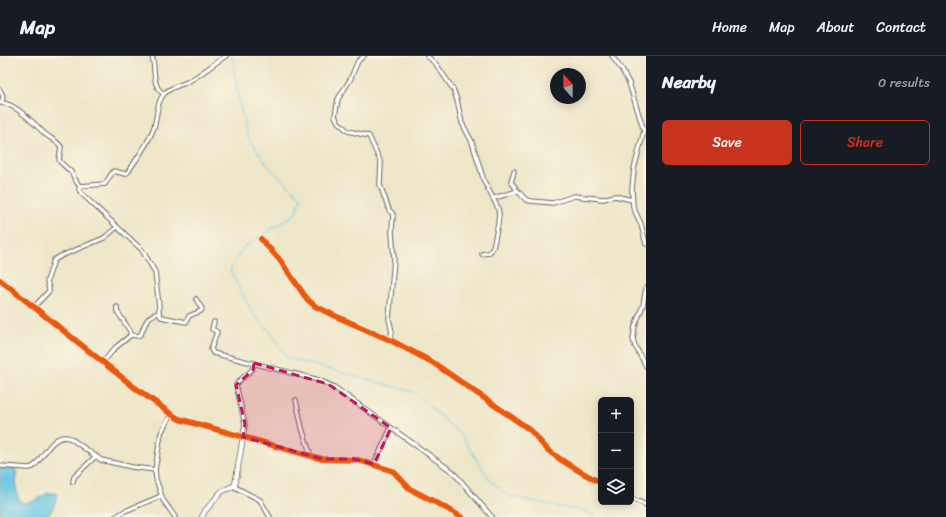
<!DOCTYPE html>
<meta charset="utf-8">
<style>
body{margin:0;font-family:Sriracha,sans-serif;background:#242831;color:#f1f3f6}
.controls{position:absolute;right:12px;bottom:12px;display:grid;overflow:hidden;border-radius:6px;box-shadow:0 2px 10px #0003}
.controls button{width:36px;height:36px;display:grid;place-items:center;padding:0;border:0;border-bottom:1px solid #363941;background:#171b24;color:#f1f3f6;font:20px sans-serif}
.compass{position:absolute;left:550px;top:12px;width:36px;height:36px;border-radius:50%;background:#171b24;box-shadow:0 2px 10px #0003;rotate:339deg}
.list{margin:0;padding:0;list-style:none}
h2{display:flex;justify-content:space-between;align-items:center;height:52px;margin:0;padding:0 16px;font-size:17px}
h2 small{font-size:13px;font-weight:400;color:#9ea1a6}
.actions{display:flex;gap:8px;padding:12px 16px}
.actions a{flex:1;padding:9px 0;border:1px solid #c8321e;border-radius:6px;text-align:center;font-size:14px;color:#c8321e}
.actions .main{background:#c8321e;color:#fff}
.icon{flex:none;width:22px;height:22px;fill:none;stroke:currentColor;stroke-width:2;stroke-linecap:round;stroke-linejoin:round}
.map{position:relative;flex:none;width:646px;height:461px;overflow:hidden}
header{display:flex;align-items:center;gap:24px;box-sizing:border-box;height:56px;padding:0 20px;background:#171b24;border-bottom:1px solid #363941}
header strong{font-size:19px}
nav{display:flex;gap:22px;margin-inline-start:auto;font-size:14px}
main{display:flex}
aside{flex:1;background:#171b24}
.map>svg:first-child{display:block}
</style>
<header>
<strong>Map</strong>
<nav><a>Home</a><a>Map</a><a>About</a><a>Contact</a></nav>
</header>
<main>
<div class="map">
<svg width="646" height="461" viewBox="0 0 646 461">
<defs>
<pattern id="water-ripples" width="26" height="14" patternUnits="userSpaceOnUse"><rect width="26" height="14" fill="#66c5e5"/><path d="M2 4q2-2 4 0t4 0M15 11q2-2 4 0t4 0" fill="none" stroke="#58a9c4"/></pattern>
</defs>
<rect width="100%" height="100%" fill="#fcf5e5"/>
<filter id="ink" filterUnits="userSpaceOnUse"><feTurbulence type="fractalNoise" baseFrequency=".025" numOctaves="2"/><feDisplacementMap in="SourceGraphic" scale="8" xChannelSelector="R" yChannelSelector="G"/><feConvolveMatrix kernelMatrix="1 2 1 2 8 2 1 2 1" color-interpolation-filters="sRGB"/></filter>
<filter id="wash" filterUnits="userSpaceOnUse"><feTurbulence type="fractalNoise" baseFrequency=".012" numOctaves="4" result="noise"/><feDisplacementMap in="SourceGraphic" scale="16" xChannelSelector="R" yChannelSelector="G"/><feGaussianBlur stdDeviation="0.9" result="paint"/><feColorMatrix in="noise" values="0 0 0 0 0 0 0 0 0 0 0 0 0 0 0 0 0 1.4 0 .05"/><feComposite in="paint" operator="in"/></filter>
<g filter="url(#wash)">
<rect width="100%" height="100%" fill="#ede6c8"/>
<path fill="url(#water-ripples)" stroke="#417080" d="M0,411L13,412L16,414C17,425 14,439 22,447L34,445L48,437H56L58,439C54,449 54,453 46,461H0Z"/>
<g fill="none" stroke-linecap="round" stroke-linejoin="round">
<path stroke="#66c5e5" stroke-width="1" d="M232,0L239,45L247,80L269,111L301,141L296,157L243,192L230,214L253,258L272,278L287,302L414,336L461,379L490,424L508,440L565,452L587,455L594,461"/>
</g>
</g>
<g filter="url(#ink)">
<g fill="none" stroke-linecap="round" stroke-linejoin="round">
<g stroke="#656358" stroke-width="5.5">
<g id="street">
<path d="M152,0C156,13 151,30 164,38"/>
<path d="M364,0L358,5L350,24L338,43L335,60L338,66L348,75L369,80L381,107L380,129L389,154L393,158L392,176L394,203L389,263L392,276L390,284"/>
<path d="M427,0L436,8L453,33L457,44L462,67L472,86L484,125L498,152L499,158L498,168L493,192L489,197L482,198"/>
<path d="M612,0L622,14L629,27L644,75L634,113L632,133L633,151L641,168L646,188"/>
<path d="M0,34L3,40L2,46"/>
<path d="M0,47C13,45 35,68 44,77C49,82 58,85 61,91L59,104C62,109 67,111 71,116C75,121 75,126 80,130"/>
<path d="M514,115L511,126L515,131L517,135"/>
<path d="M494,142L518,135L526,144L531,145L553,147L574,140L603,143L615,140L632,144"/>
<path d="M261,183L279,203L307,243L315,250L333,259L390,284L432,306L529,373C536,379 540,387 548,394C563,407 583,417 601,427"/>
<path d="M646,232L643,249L635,270L633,283L635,290L646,310"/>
<path d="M34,251L49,235V233L47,225L54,204L61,200L104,182L117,171"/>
<path d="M117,251V255L130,275L131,279"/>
<path d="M159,257V250L155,216L142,194L81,137L79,133L80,130L105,128L112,117L114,115L125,118L128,116C137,102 147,90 153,74C158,62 155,50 163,39C169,31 179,30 187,26C201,19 213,8 226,0"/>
<path d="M214,266L212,273L217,276L211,293L213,297L319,324L334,331L453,416L492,461"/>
<path d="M103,306L115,292L131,279L138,280L141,278C145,268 147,259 159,257L161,261L186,266L189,260L201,255L202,253L196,243"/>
<path d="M296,344L302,372L311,400"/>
<path d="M171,358L161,377L155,414L156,423L163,444L175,461"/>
<path d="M243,381L245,368L236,329L240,324L252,314L254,307"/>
<path d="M374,408L391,372"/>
<path d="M0,410L29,412L33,411C44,402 52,376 70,382L101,404L132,411L155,414"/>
<path d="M73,426L74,421L96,400"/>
<path d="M233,430L260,444L270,461"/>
<path d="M631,442L646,449"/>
<path d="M115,461L125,455L161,440"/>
</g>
</g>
<g stroke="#656358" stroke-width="6">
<g id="secondary">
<path d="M0,224L134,331L171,358L179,363L322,403L358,404L393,415L410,433L448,453L461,461"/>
<path d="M202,461L205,455L221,436L235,429L243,381"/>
</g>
</g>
<use href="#street" stroke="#fff" stroke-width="3.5"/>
<use href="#secondary" stroke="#fff" stroke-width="4.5"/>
<g stroke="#fcf5e5" stroke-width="8">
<g id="cycleway">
<path d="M261,183L279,203L307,243L315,250L333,259L390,284L432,306L529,373C536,379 540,387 548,394C563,407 583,417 601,427"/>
<path d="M0,224L134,331L171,358L179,363L322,403L358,404L393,415L410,433L448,453L461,461"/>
</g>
</g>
<use href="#cycleway" stroke="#e8590c" stroke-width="6"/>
</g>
</g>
<path fill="#c2185b" fill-opacity="0.2" stroke="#c2185b" stroke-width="3" stroke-dasharray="8 5" stroke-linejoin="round" d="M254,307L328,328L391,372L374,408L353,403H322L243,381L245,368L236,329L253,314Z"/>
</svg>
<div class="controls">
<button>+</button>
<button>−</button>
<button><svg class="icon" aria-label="layers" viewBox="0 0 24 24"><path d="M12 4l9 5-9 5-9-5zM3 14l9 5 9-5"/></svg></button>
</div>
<svg class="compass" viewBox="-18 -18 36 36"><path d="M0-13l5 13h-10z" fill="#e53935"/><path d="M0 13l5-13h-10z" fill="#9ea1a6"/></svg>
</div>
<aside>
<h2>Nearby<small>0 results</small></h2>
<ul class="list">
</ul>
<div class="actions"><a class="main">Save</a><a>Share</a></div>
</aside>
</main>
